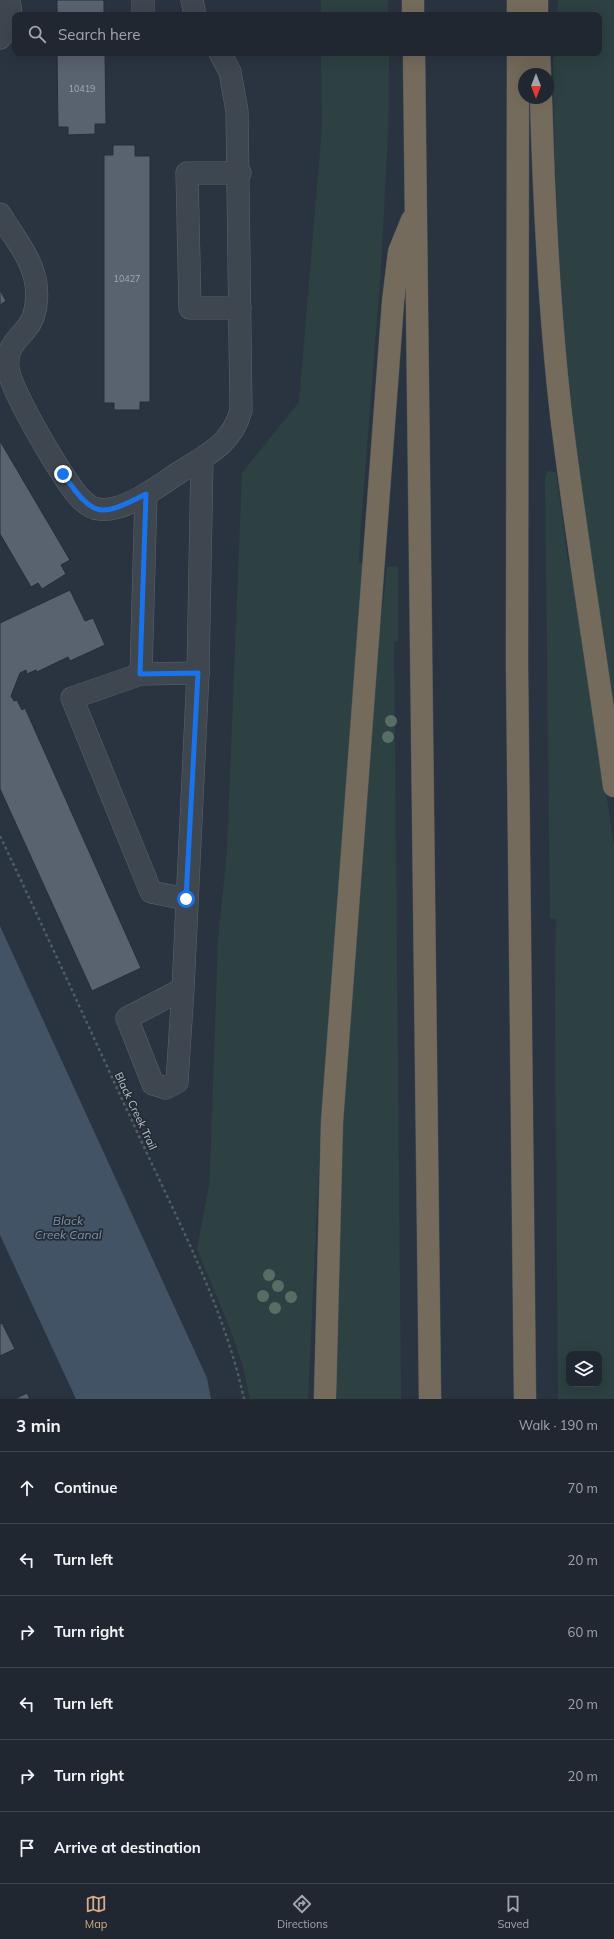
<!DOCTYPE html>
<meta charset="utf-8">
<style>
body{margin:0;font-family:Mulish,sans-serif;background:#2d333c;color:#f1f3f6}
.controls{position:absolute;right:12px;bottom:12px;display:grid;overflow:hidden;border-radius:8px;box-shadow:0 4px 16px #0002}
.controls button{width:36px;height:36px;display:grid;place-items:center;padding:0;border:0;border-bottom:1px solid #3d444c;background:#202730;color:#f1f3f6;font:20px sans-serif}
.compass{position:absolute;left:518px;top:68px;width:36px;height:36px;border-radius:50%;background:#202730;box-shadow:0 4px 16px #0002;rotate:180deg}
.stop{position:absolute;width:12px;height:12px;margin:-9px;border:3px solid #1a73e8;border-radius:50%;background:#fff}
.stop.end{background:#1a73e8;border-color:#fff;box-shadow:0 1px 4px #0008}
.list{margin:0;padding:0;list-style:none}
h2{display:flex;justify-content:space-between;align-items:center;height:52px;margin:0;padding:0 16px;font-size:17px}
h2 small{font-size:13px;font-weight:400;color:#a2a5ab}
.list li{display:grid;grid-template-columns:26px 1fr auto;gap:12px;align-items:center;box-sizing:border-box;height:72px;padding:0 16px;border-top:1px solid #3d444c}
.list b{display:block;font-size:15px;white-space:nowrap}
.list em{font-size:13px;font-style:normal;color:#a2a5ab}
.icon{flex:none;width:22px;height:22px;fill:none;stroke:currentColor;stroke-width:2;stroke-linecap:round;stroke-linejoin:round}
.map{position:relative;flex:none;width:614px;height:1399px;overflow:hidden}
.search{position:absolute;background:#202730;box-shadow:0 4px 16px #0002;left:12px;right:12px;top:12px;height:44px;display:flex;align-items:center;gap:10px;box-sizing:border-box;padding:0 14px;border-radius:8px;color:#a2a5ab;font-size:15px}
.sheet{height:484px;background:#202730}
nav{display:flex;justify-content:space-around;align-items:center;box-sizing:border-box;height:56px;border-top:1px solid #3d444c;background:#202730;font-size:11px;color:#a2a5ab}
nav a{display:grid;justify-items:center;gap:2px}
nav .on{color:#d6ab8b}
.map>svg:first-child{display:block}
</style>
<div class="map">
<svg width="614" height="1399" viewBox="0 0 614 1399">
<rect width="100%" height="100%" fill="#2a3440"/>
<g fill="#2d4142" fill-rule="evenodd">
<rect x="321" y="0" width="67" height="15"/>
<path d="M558,0H614V719C596,592 576,465 565,337C557,244 554,150 553,57L562,55V53H599V15H558Z"/>
<path d="M321,53H389L388,133L381,267L360,537L359,562L364,564L320,1144L308,1399H250L242,1363L229,1326L197,1249L209,1186L210,1171L218,940L227,851L242,473L299,402L322,127Z"/>
<path d="M548,471L556,472L568,561L574,565L614,847V1399H558L555,1003L556,919L550,918L545,477ZM569,1354H599V1384H569Z"/>
<path d="M398,566V641L394,642L401,1399H337V1177L377,658L387,567Z"/>
</g>
<path fill="#425366" d="M0,926L207,1378L211,1399H76L0,1235Z"/>
<g fill="#59626f" stroke="#252d37">
<rect x="57" y="0" width="47" height="15"/>
<path d="M57,53H105L106,124H95V134L68,135V127H58Z"/>
<path d="M113,145H135V156H150V402H140V410H114V403H104V155H113Z"/>
<path d="M0,290L6,301L0,305Z"/>
<path d="M0,441L70,560L61,565L66,574L42,589L38,583L31,587L0,534Z"/>
<path d="M70,590L85,621L93,618L105,645L70,661L68,657L37,672L36,670L27,674L26,670L20,673L11,696L14,701L17,700L22,710L25,708L141,968L92,991L0,789V623Z"/>
<path d="M2,1323L15,1349L0,1356V1324Z"/>
<path d="M27,1393L30,1399H15Z"/>
</g>
<g fill="none" stroke-linecap="round" stroke-linejoin="round">
<g stroke="#5c646d" stroke-width="23">
<g id="minor">
<path d="M143,0V15"/>
<path d="M192,0L195,15"/>
<path d="M0,38C9,28 14,13 8,0"/>
<path d="M240,173H187L190,308H240"/>
<path d="M0,214C9,230 27,252 32,269C39,286 39,315 26,329C15,342 6,349 8,368C10,390 65,483 81,499C86,504 92,509 99,509C125,513 159,485 180,472C207,455 233,443 241,410L237,111L230,72L220,53"/>
<path d="M141,674L146,494"/>
<path d="M186,899L151,892L72,698L141,674L198,673"/>
<path d="M183,989L177,1082L166,1088L153,1084L127,1018L183,989L198,673L202,459"/>
</g>
</g>
<g stroke="#49515a" stroke-width="23">
<g id="highway">
<path d="M413,0V15"/>
<path d="M537,0V15"/>
<path d="M518,15V0"/>
<path d="M414,53L430,1399"/>
<path d="M518,53L517,664L525,1399"/>
<path d="M539,53L540,74"/>
<path d="M541,98C544,204 549,309 561,414C576,538 597,662 614,786"/>
<path d="M325,1399L332,1122L393,302L399,252L412,220"/>
</g>
</g>
<path stroke="#4d5e60" stroke-width="2.5" stroke-dasharray="3 3" stroke-linecap="butt" d="M0,836C49,939 96,1043 144,1147C182,1229 225,1311 244,1399"/>
<use href="#minor" stroke="#3e4650" stroke-width="22"/>
<use href="#highway" stroke="#756b5c" stroke-width="22"/>
</g>
<g fill="#576e65">
<circle cx="391" cy="721" r="6"/>
<circle cx="388" cy="737" r="6"/>
<circle cx="269" cy="1275" r="6"/>
<circle cx="278" cy="1286" r="6"/>
<circle cx="263" cy="1296" r="6"/>
<circle cx="291" cy="1297" r="6"/>
<circle cx="275" cy="1308" r="6"/>
</g>
<g fill="none" stroke-linecap="round" stroke-linejoin="round">
<path stroke="#1a73e8" stroke-width="5" d="M63,474C94,518 99,518 146,494L140,674L198,673L186,899"/>
</g>
<g text-anchor="middle" stroke-width="3.5" stroke-linejoin="round" paint-order="stroke">
<g font-size="9" fill="#a2a9b3">
<text x="82" y="92">10419</text>
<text x="127" y="282">10427</text>
</g>
<g font-size="11" fill="#bbc1ca" stroke="#232b35">
<text transform="translate(136 1111) rotate(65)" y="4">Black Creek Trail</text>
</g>
<g font-size="12" font-style="italic" fill="#8093a9" stroke="#232b35">
<text x="68" y="1225">Black<tspan x="68" dy="14">Creek Canal</tspan></text>
</g>
</g>
</svg>
<div class="controls">
<button><svg class="icon" aria-label="layers" viewBox="0 0 24 24"><path d="M12 4l9 5-9 5-9-5zM3 14l9 5 9-5"/></svg></button>
</div>
<svg class="compass" viewBox="-18 -18 36 36"><path d="M0-13l5 13h-10z" fill="#e53935"/><path d="M0 13l5-13h-10z" fill="#a2a5ab"/></svg>
<div class="stop" style="left:186px;top:899px"></div>
<div class="stop end" style="left:63px;top:474px"></div>
<div class="search"><svg class="icon" aria-label="search" viewBox="0 0 24 24"><circle cx="10" cy="10" r="6"/><path d="M15 15l6 6"/></svg>Search here</div>
</div>
<section class="sheet">
<h2>3 min<small>Walk · 190 m</small></h2>
<ul class="list">
<li><svg class="icon" aria-label="ahead" viewBox="0 0 24 24"><path d="M12 20V5M6 11l6-6 6 6"/></svg><div><b>Continue</b></div><em>70 m</em></li>
<li><svg class="icon" aria-label="left" viewBox="0 0 24 24"><path d="M17 20v-9H6M10 6l-5 5 5 5"/></svg><div><b>Turn left</b></div><em>20 m</em></li>
<li><svg class="icon" aria-label="right" viewBox="0 0 24 24"><path d="M7 20v-9h11M14 6l5 5-5 5"/></svg><div><b>Turn right</b></div><em>60 m</em></li>
<li><svg class="icon" aria-label="left" viewBox="0 0 24 24"><path d="M17 20v-9H6M10 6l-5 5 5 5"/></svg><div><b>Turn left</b></div><em>20 m</em></li>
<li><svg class="icon" aria-label="right" viewBox="0 0 24 24"><path d="M7 20v-9h11M14 6l5 5-5 5"/></svg><div><b>Turn right</b></div><em>20 m</em></li>
<li><svg class="icon" aria-label="arrive" viewBox="0 0 24 24"><path d="M6 21V4h12l-3 4 3 4H6"/></svg><div><b>Arrive at destination</b></div></li>
</ul>
</section>
<nav>
<a class="on"><svg class="icon" aria-label="map" viewBox="0 0 24 24"><path d="M3 6l6-2 6 2 6-2v14l-6 2-6-2-6 2zM9 4v14M15 6v14"/></svg>Map</a>
<a><svg class="icon" aria-label="directions" viewBox="0 0 24 24"><path d="M12 3l9 9-9 9-9-9zM9 14v-3h6M13 9l2 2-2 2"/></svg>Directions</a>
<a><svg class="icon" aria-label="saved" viewBox="0 0 24 24"><path d="M7 4h10v16l-5-4-5 4z"/></svg>Saved</a>
</nav>
